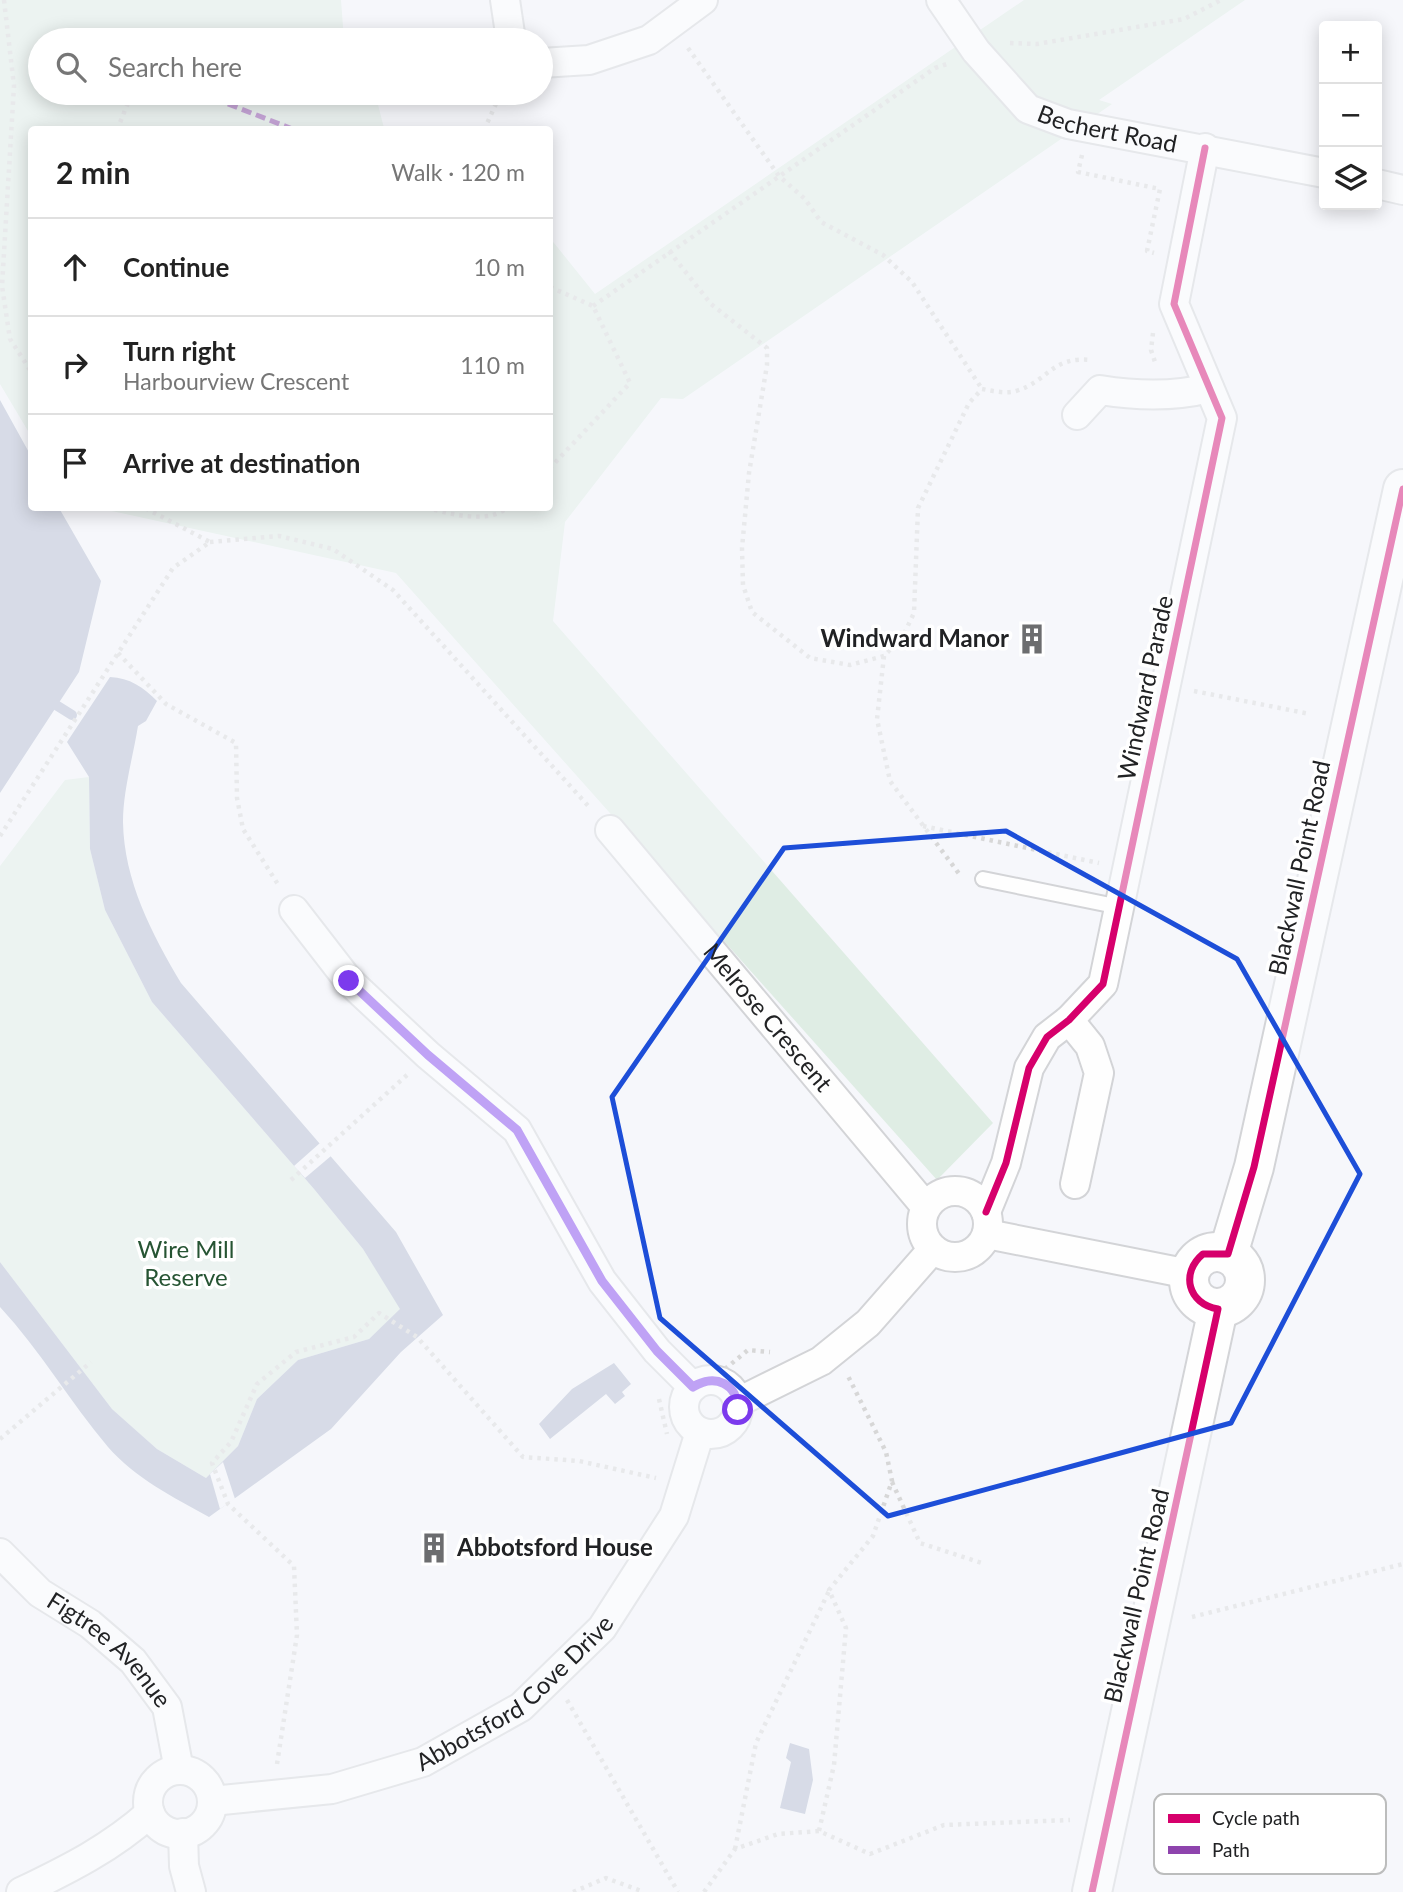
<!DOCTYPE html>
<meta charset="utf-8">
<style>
body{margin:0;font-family:Lato,sans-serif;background:#f6f6f6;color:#222}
.controls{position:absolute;right:21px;top:21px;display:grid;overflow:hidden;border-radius:7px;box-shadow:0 4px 18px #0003}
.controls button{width:63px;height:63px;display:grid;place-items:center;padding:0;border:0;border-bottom:2px solid #e0e0e0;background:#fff;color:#222;font:35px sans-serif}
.stop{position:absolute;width:21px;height:21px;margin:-16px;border:5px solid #7c3aed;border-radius:50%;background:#fff}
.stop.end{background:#7c3aed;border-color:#fff;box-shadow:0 2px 7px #0008}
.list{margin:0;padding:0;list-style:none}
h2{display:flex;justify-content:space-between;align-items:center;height:91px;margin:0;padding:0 28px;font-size:30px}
h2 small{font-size:23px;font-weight:400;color:#767676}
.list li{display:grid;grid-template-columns:46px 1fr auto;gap:21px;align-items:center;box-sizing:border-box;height:98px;padding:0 28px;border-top:2px solid #e0e0e0}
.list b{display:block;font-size:26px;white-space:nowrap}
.list p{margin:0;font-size:23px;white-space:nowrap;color:#767676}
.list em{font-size:23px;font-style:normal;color:#767676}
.icon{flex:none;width:38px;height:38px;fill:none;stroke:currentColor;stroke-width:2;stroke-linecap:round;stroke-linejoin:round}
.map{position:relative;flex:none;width:1403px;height:1892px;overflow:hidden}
.search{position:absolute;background:#fff;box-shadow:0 4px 18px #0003;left:28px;top:28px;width:525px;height:77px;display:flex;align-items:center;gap:18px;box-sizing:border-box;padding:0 24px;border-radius:38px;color:#767676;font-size:26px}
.panel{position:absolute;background:#fff;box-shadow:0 4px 18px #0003;left:28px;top:126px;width:525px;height:385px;border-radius:7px}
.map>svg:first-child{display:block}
</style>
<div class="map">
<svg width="1403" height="1892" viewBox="0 0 1403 1892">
<rect width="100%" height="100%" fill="#f6f7fb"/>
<g fill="#dfede4">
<path d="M0,0H341L344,40H40V93H375L384,128L387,129L32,130L31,436L0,384Z"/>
<path d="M1024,0H1245L1099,100L1112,104L683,399L661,398L565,522L553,621L993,1123L937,1180L396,573L98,508H550V238L595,294Z"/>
<path d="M89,777L90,849L105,910L152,1002L314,1189L363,1249L401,1309L369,1339L298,1360L257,1399L238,1446L206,1478L157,1449L112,1409L0,1262V866L65,780Z"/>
</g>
<g fill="#b1b9ce">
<path d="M0,400L31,456L32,508H59L101,581L79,672L0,793Z"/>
<path d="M110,677C130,678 143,687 157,701L146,721L138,726C133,757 123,791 123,822C124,881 152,934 181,983L396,1232L443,1315L401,1352L331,1429L209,1517C173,1497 135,1478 108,1447C70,1402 40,1350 0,1307V1262L112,1409L157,1449L206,1478L238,1446L257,1399L298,1360L369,1339L400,1309L363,1249L314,1189L152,1002L105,910L90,849L89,777L67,742Z"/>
<path d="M614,1363L631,1384L622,1392L625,1396L615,1404L606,1394L550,1439L539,1424L572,1389Z"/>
<path d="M790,1743L809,1749L813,1780L805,1814L780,1808L791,1762L786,1758Z"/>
</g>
<g fill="#f6f7fb">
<path d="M320,1143L331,1156L305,1178L294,1166Z"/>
<path d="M223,1462L235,1499L220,1509L210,1474Z"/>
</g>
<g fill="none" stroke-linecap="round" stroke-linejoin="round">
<path stroke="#b1b9ce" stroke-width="10" d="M56,705L72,715"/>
<g stroke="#d3d4d7" stroke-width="18">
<path id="lane" d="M983,879L1120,907"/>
</g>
<g stroke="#d3d4d7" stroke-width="32">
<g id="street">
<path d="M505,0L511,40"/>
<path id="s1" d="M941,0L976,51L1028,109L1068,124L1324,173"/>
<path d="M541,63L589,60L649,40L703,0"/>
<path d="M1377,184L1403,190"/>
<path d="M1077,415L1100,390C1137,396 1174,397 1209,388"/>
<path id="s2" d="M610,830L926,1207"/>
<path d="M294,910L349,981L428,1055L517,1130L602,1281L657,1351L693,1387"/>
<path d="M1069,1020L1090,1046L1099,1073L1075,1184"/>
<circle cx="955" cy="1224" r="33"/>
<path d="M986,1212L1006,1163L1029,1068L1047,1037L1069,1020L1103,984L1222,418L1174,304L1205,148"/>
<path d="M987,1234L1189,1274"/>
<circle cx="711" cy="1407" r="27"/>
<path d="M738,1402L821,1361L868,1323L933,1249"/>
<path id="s3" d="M0,1553L40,1593L90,1624L133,1661L167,1707L179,1770"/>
<circle cx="180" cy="1802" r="32"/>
<path id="s4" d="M212,1801L332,1789L423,1762L521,1707L602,1628L674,1516L700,1432"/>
<path d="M183,1833L184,1866L191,1892"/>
<path d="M21,1892C69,1869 111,1848 150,1813"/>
</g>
</g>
<g stroke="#d3d4d7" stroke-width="42">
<g id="secondary">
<circle cx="1217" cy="1280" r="28"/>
<path d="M1228,1254L1254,1167L1403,489"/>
<path d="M1092,1892L1218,1309"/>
</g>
</g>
<g stroke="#d7d7d7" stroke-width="4.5" stroke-dasharray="3.5 5" stroke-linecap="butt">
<path d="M4,0L14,86L2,286L10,339L32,373"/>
<path d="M1010,43L1037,44L1184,19L1221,0"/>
<path d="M688,48L779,176L805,199L821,222L883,255L912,282L982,389"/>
<path d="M117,130L132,93"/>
<path d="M484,130L500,95L515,93"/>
<path d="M1082,155L1078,172L1160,189L1147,251L1154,253"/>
<path d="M669,251L711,304L767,348V365L749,473L742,548L743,585L752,612L810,658L850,665L884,656L903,636L914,613L918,508L969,403L982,389C993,391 1005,394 1016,391C1049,381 1051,356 1091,360"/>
<path d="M550,287L593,306L630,383L550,468"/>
<path d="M593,306L935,68L950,63"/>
<path d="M1153,333L1151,350L1156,365"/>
<path d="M426,508C450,513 485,525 507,508"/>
<path d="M210,542L279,536L333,549L393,590L591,809"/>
<path d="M118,653L166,704L236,743L237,798L243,829L279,886"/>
<path d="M884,656L877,719L890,781L960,875"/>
<path d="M1194,691L1310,714"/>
<path d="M923,826L1099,863"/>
<path d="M0,836L173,568L210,542L145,508"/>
<path d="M291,1180L407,1075"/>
<path d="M722,1377L725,1369L748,1350L770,1352"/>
<path d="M659,1399L667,1434"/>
<path d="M0,1439L91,1362"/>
<path d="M892,1482L920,1543L985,1564"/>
<path d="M1192,1617L1403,1564"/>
<path d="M567,1700L678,1892"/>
<path d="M277,1764L297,1635L294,1566L228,1504L212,1463L231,1442L257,1384L296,1352L354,1337L379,1313L417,1337L523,1457L579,1461L656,1478"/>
<path d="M819,1831L834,1765L846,1628L829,1590L873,1536L892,1481L886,1452L848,1376"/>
<path d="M735,1849L756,1743L829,1591"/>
<path d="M573,1892L606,1878L644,1892"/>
<path d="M704,1892L735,1849L778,1834L819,1831L870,1854L944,1825L1070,1820"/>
</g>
<use href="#lane" stroke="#fefefe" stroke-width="14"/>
<use href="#street" stroke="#fefefe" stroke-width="28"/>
<use href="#secondary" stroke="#fefefe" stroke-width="38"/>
<path stroke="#8e44ad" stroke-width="5" stroke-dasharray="10 5" stroke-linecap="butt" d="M200,93L295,130"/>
<g stroke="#fff" stroke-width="11">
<g id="cycleway">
<path d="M986,1212L1006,1163L1029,1068L1047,1037L1069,1020L1103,984L1222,418L1174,304L1205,148"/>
<path d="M1092,1892L1218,1309C1188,1304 1180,1273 1203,1254H1228L1254,1167L1403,489"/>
</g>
</g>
<use href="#cycleway" stroke="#d6006c" stroke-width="7"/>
</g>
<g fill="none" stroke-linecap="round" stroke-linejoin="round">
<path stroke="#7c3aed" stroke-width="9" d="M349,981L428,1055L517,1130L602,1281L657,1351L693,1387C715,1373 738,1384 738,1410"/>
</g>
<path d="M0 0H1403V1892H0ZM1006,831L1237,959L1360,1174L1231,1423L888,1516L660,1318L612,1097L784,848Z" fill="#f6f7fb" fill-opacity=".55" fill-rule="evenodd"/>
<path fill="none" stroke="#1d4ed8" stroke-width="5" stroke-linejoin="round" d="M1006,831L1237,959L1360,1174L1231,1423L888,1516L660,1318L612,1097L784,848Z"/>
<defs>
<g id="building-bare" transform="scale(2.415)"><path d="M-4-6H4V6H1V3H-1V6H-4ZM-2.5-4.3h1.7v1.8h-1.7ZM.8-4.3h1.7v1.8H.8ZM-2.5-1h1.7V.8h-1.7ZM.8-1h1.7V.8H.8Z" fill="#6c6d6f" stroke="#fff" stroke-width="2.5" paint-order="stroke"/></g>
</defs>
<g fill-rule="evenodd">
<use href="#building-bare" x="1032" y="639"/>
<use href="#building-bare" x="434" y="1548"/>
</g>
<g text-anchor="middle" stroke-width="7" stroke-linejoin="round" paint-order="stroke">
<g font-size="24" fill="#212224" stroke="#fff">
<text dy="8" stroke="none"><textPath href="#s1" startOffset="222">Bechert Road</textPath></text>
<text transform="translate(1146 688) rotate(-78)" y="8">Windward Parade</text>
<text transform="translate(1300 868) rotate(-78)" y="8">Blackwall Point Road</text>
<text dy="8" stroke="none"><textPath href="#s2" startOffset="245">Melrose Crescent</textPath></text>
<text transform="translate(1137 1596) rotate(-77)" y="8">Blackwall Point Road</text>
<text dy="8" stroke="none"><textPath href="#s3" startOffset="147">Figtree Avenue</textPath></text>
<text dy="8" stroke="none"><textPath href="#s4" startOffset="331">Abbotsford Cove Drive</textPath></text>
</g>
<g font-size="24" font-weight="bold" fill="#212224" stroke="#fff" text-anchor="end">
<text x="1009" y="647">Windward Manor</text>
<text x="457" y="1556" text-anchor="start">Abbotsford House</text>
</g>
<g font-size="24" fill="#265433" stroke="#fff">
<text x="186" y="1258">Wire Mill<tspan x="186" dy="28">Reserve</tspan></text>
</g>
</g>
<rect x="1154" y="1794" width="232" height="80" rx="10" fill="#fff" stroke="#bcbdbd" stroke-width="2"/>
<rect x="1168" y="1814" width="32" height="9" fill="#d6006c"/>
<rect x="1168" y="1846" width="32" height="8" fill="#8e44ad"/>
<g font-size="19" fill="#212224">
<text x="1212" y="1825">Cycle path</text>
<text x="1212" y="1857">Path</text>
</g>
</svg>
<div class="controls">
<button>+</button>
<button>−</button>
<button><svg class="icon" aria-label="layers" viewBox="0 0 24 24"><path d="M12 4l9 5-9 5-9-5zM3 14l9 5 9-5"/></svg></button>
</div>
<div class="stop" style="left:738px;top:1410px"></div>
<div class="stop end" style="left:349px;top:981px"></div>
<div class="search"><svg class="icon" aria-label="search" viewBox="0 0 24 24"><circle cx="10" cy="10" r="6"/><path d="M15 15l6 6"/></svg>Search here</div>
<section class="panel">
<h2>2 min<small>Walk · 120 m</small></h2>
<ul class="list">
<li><svg class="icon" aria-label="ahead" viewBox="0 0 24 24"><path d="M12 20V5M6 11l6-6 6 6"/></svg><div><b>Continue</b></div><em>10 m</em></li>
<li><svg class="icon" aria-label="right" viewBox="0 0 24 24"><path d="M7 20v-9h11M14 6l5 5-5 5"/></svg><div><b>Turn right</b><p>Harbourview Crescent</p></div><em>110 m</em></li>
<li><svg class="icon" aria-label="arrive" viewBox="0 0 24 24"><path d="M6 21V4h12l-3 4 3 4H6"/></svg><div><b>Arrive at destination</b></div></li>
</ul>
</section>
</div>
